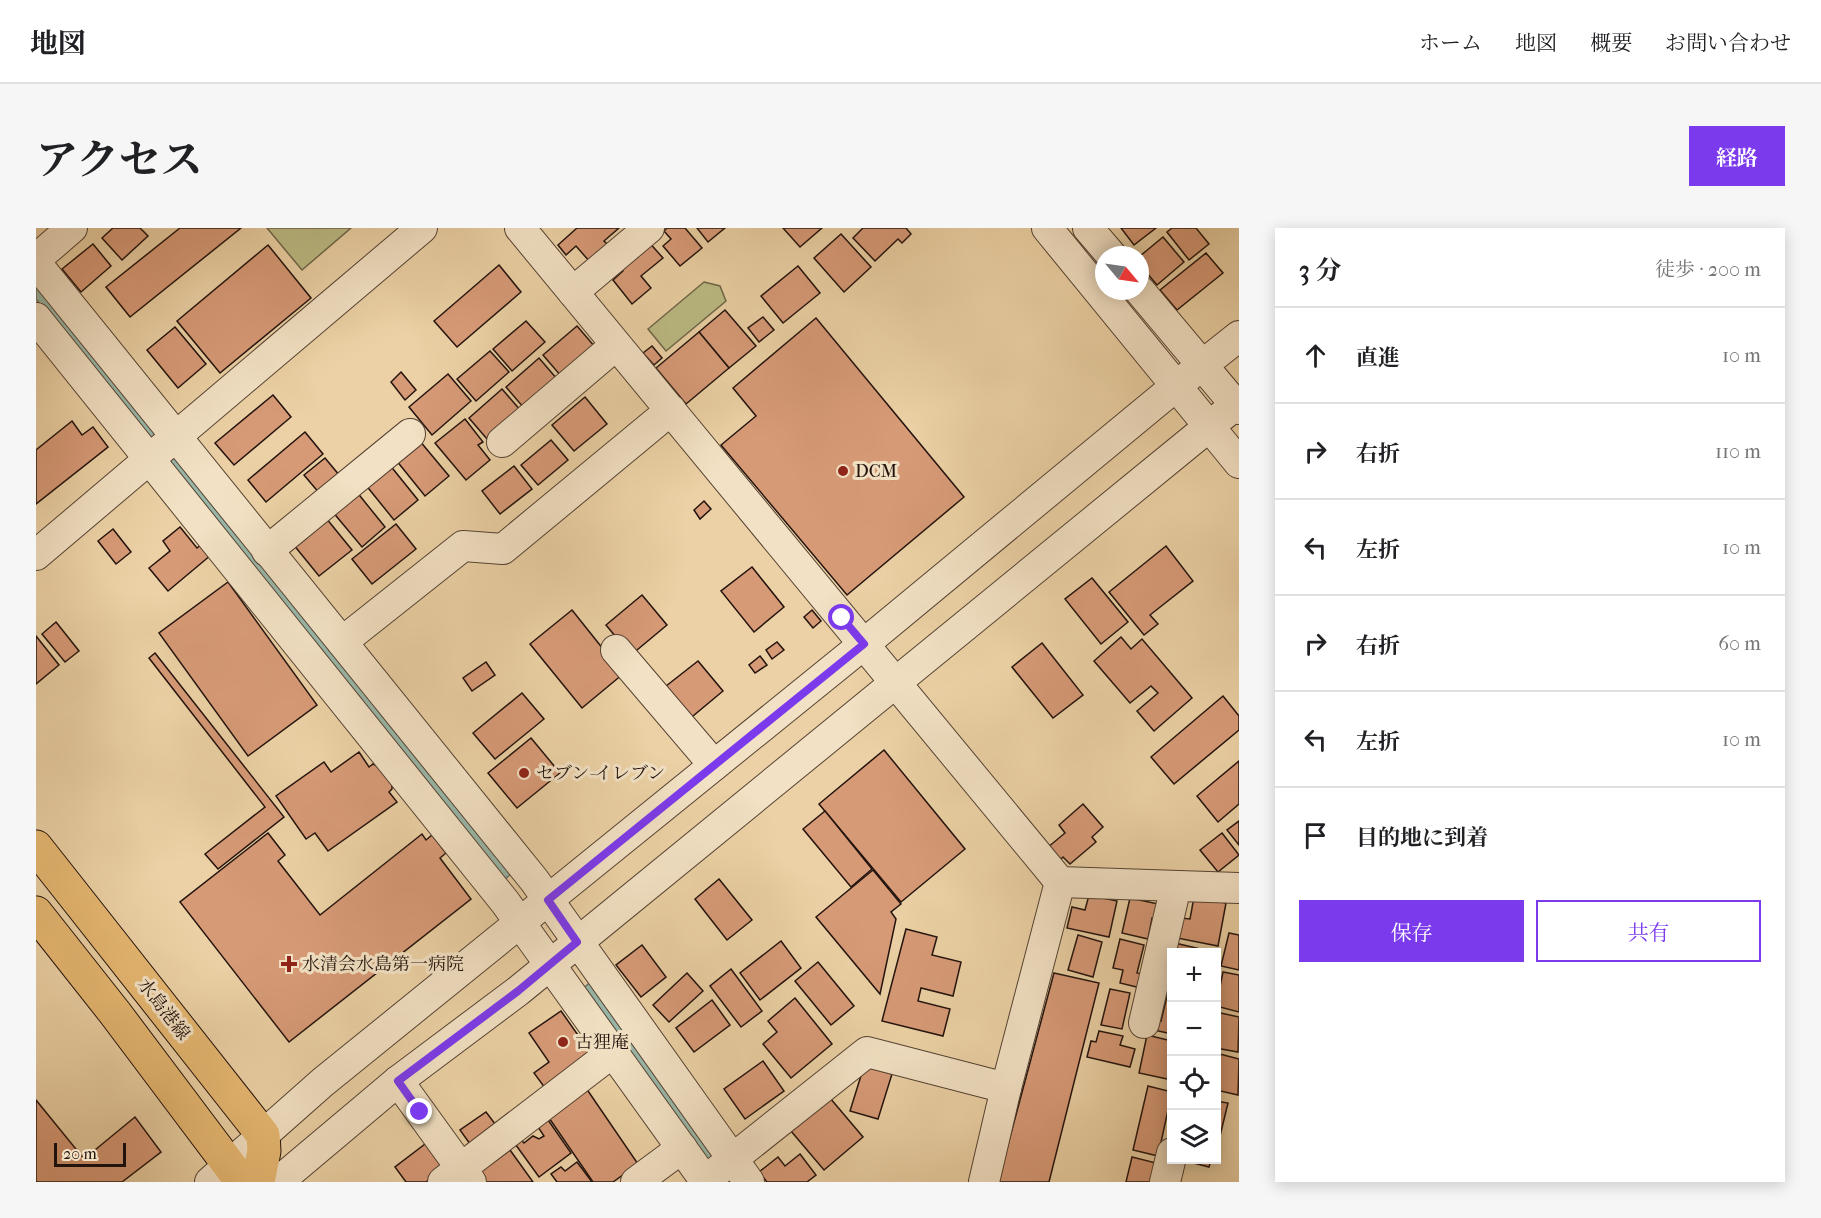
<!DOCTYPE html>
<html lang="ja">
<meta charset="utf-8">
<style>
body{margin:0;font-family:"IM FELL French Canon","Noto Serif JP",serif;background:#f6f6f6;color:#202124}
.controls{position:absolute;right:18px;bottom:18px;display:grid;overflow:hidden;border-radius:0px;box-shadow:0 3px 15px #0003}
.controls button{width:54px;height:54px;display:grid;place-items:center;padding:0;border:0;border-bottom:2px solid #e0e0e0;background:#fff;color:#202124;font:30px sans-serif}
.compass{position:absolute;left:1059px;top:18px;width:54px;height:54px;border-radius:50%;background:#fff;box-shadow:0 3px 15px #0003;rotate:119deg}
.scale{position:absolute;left:18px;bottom:15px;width:72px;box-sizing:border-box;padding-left:6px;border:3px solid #23130d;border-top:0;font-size:16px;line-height:21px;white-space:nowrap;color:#23130d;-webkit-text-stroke:4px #f2e1c4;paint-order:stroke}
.stop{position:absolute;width:18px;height:18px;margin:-14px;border:4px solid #7c3aed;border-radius:50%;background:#fff}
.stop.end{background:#7c3aed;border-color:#fff;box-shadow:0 2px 6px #0008}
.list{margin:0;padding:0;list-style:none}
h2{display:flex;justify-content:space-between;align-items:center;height:78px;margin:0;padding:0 24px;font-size:26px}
h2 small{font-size:20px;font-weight:400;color:#757577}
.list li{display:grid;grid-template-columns:39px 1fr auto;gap:18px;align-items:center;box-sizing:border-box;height:96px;padding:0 24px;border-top:2px solid #e0e0e0}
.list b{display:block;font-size:22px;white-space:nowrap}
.list em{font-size:20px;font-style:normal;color:#757577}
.actions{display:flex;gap:12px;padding:18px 24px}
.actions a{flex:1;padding:14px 0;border:2px solid #7c3aed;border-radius:0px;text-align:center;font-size:21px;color:#7c3aed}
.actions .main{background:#7c3aed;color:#fff}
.icon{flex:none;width:33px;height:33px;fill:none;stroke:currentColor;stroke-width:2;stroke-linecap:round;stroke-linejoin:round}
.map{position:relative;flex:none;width:1203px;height:954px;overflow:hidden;border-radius:0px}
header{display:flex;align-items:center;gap:36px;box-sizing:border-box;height:84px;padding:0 30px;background:#fff;border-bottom:2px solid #e0e0e0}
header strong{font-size:28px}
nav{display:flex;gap:33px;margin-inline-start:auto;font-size:21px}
.intro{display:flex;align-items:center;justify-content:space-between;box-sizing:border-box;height:144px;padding:0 36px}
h1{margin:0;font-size:42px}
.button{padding:15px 27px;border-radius:0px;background:#7c3aed;color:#fff;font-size:21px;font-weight:700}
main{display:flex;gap:36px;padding:0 36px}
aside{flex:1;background:#fff;border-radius:0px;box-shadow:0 3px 15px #0003}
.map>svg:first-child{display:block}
</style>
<header>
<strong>地図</strong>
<nav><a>ホーム</a><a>地図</a><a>概要</a><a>お問い合わせ</a></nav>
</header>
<div class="intro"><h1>アクセス</h1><a class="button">経路</a></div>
<main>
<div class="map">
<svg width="1203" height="954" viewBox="0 0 1203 954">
<rect width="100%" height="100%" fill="#ebd1a5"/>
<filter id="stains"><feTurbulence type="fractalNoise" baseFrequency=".00333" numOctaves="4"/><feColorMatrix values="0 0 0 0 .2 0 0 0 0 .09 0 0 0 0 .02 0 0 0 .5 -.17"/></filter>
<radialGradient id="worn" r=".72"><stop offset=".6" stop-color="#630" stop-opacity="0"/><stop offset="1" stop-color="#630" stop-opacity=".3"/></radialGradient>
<g fill="#bbba83" stroke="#6f6648" stroke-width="1.5">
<path d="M231,0H315L266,42Z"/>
<path d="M668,54L684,58L690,73L630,123L612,101Z"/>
</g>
<g fill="#98b7a8" stroke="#69756a" stroke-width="1.5">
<path d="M0,51L477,644L466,654L0,71Z"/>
<path d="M556,753L700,954H682L545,762Z"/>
</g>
<g fill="#d79a77" stroke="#23130d" stroke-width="1.5">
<path d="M77,0H104L112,8L86,32L66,10Z"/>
<path d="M144,0H205L94,89L70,59Z"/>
<path d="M541,0H583L568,13L573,18L554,34L540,18L530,27L522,17Z"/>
<path d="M631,0H649L666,20L644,38L627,18L635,11L628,3Z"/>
<path d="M661,0H689L672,14Z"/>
<path d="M747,0H786L764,19Z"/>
<path d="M827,0H870L875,6L866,15L862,11L839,33L817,10Z"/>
<path d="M1085,0H1120L1098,17Z"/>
<path d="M1136,0H1160L1173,16L1153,32L1131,4Z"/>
<path d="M805,6L835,39L808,64L778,30Z"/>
<path d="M1127,9L1148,34L1121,57L1104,37V28Z"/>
<path d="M611,12L627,30L605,48L615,60L596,76L577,52L587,43L582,36Z"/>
<path d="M57,16L75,38L45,64L26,41Z"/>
<path d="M232,17L275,70L184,145L141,93Z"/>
<path d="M1170,25L1187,45L1141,82L1124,62Z"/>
<path d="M463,37L485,64L421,119L398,93Z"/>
<path d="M762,38L784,65L747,95L725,68Z"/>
<path d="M689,82L720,118L693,140L663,104Z"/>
<path d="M727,89L738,102L723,114L712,100Z"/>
<path d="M780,90L928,269L811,367L685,217L720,188L697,160Z"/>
<path d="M490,93L509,114L476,143L457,121Z"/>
<path d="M541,98L559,119L525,148L507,127Z"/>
<path d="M139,99L170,136L142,160L111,122Z"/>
<path d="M663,104L693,140L650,176L620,140Z"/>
<path d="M616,118L626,130L618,137L607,125Z"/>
<path d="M454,123L473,144L440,173L421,151Z"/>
<path d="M503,130L521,151L488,180L470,159Z"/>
<path d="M365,144L380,162L369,172L355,154Z"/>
<path d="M412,146L435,173L396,207L373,179Z"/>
<path d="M466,161L485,183L451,211L433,190Z"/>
<path d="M237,167L255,189L198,237L179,215Z"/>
<path d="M549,169L571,196L538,223L516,197Z"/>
<path d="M429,191L447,214L442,217L454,232L430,252L399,215Z"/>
<path d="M36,193L46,207L57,199L72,219L0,276V222Z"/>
<path d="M269,204L287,226L230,274L212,252Z"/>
<path d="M383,212L413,248L389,268L360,232Z"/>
<path d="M515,212L532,232L502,257L485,237Z"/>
<path d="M289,230L304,248L284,266L268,247Z"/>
<path d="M353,236L382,272L358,292L329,256Z"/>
<path d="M478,238L496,261L464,286L446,263Z"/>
<path d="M320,263L349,299L326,319L296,283Z"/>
<path d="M668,273L675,281L664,291L658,282Z"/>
<path d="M290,290L316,322L283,348L257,316Z"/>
<path d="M360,296L380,321L336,356L316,331Z"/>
<path d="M144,299L161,320L166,316L175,327L132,363L113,340L134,323L127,313Z"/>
<path d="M77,301L95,324L80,336L62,313Z"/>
<path d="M1130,318L1157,353L1114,387L1122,396L1108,407L1073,364Z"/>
<path d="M716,339L748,379L718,404L685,363Z"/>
<path d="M1056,350L1092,394L1065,416L1029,371Z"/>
<path d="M192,354L281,477L212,528L123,405Z"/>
<path d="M606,367L631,397L595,427L570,397Z"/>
<path d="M536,382L587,446L546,480L494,416Z"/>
<path d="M776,382L785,393L777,400L768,389Z"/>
<path d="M20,394L43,423L29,434L6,406Z"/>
<path d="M0,408L23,437L0,456Z"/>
<path d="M1085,409L1095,421L1106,411L1156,470L1118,503L1101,483L1122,465L1115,458L1094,475L1058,433Z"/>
<path d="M741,414L748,422L736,431L730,422Z"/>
<path d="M1006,415L1047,467L1017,490L976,439Z"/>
<path d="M119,425L248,589L182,641L169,626L229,579L113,430Z"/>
<path d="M724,428L731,437L719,445L713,437Z"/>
<path d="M662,433L687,463L651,493L625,462Z"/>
<path d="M450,434L459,447L436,463L427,450Z"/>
<path d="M486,465L508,491L459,531L437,505Z"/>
<path d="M1187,468L1203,488V502L1138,556L1115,529Z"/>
<path d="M495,510L524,545L481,580L452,545Z"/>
<path d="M848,522L929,621L865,674L783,576Z"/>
<path d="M323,524L333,539L337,536L345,540L356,556V561L353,564L361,574L292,623L279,605L270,611L240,568L288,534L295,544Z"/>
<path d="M1203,533V576L1182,594L1161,568Z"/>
<path d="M1047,576L1067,599L1056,609L1060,614L1034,636L1027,629L1022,634L1011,620L1029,605L1023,597Z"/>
<path d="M789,583L836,641L815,659L767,601Z"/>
<path d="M1203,593V617L1191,602Z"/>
<path d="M232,605L249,627L242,633L284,687L386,606L390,612L396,607L410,625L404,630L435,671L253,814L144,674Z"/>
<path d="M1186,605L1203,627L1182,644L1164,622Z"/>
<path d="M837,642L865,676L855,684L860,691L844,766L780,689Z"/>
<path d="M683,651L716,692L691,712L659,671Z"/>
<path d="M1053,667L1081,673L1073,709L1031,700L1036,679L1049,682Z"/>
<path d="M1158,669L1190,675L1182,718L1141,710L1145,690L1154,691Z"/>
<path d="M1094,670L1127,677L1123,691L1116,690L1112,711L1086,705Z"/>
<path d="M870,701L901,709L896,727L925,734L917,768L885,760L882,773L914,781L907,808L846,793Z"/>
<path d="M1193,705L1203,707V742L1185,738Z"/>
<path d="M1042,707L1066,714L1057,749L1032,742Z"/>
<path d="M1084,711L1108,717L1101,745L1112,747L1109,761L1084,755L1087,742L1077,740Z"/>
<path d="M745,713L765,740L724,772L704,745Z"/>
<path d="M1139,715L1177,724H1137Z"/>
<path d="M606,717L630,749L605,769L580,737Z"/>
<path d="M782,734L818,778L795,797L759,753Z"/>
<path d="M695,741L726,783L705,799L674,758Z"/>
<path d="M1187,744L1203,747V784L1180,778Z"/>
<path d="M651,745L667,763L633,794L617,777Z"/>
<path d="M1018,745L1063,755L1013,954H962Z"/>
<path d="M1074,761L1094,765L1086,801L1065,797Z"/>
<path d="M1132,764L1136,765V806L1118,802L1120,792L1125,793Z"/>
<path d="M759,770L796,816L755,850L727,816L741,804L732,793Z"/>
<path d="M676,772L694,797L658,824L640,800Z"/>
<path d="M525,783L556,827L509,860L498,845L513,834L493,805Z"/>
<path d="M1180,784L1203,789L1202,824L1180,820Z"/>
<path d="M1063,803L1087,808L1084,817L1099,821L1094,839L1051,829L1055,813L1060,814Z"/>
<path d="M1111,807L1136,813V852L1103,845Z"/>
<path d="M1180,825L1203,831L1202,867L1180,862Z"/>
<path d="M727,833L748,863L709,891L688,861Z"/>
<path d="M828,838L856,846L842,891L814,883Z"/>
<path d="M1112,858L1136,864L1122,928L1097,922Z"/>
<path d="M550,860L602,936L577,954H557L511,887Z"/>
<path d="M794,870L827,909L788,942L755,903Z"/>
<path d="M0,872L48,931L99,889L125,924L86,954H0Z"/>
<path d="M1180,873L1192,875L1184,908L1180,907Z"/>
<path d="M450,884L460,897L434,916L424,902Z"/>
<path d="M510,889L535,925L503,949L477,913L482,908L488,915L497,908L503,911L508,908L500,896Z"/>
<path d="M393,913L411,938L390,954H370L359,939Z"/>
<path d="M474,922L497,954H443L449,930L454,937Z"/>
<path d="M764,926L780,947L771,954H731L723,944L742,929L749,938Z"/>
<path d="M1096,929L1120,935L1116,954H1090Z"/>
<path d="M1146,932H1175L1173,939Z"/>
<path d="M541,934L556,954H521L515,946L525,939L529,943Z"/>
</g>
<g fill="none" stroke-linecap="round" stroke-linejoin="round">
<g stroke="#554233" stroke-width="32">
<g id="minor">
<path d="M484,0L1024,654L1203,660"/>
<path d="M1011,0L1203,235"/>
<path d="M1052,0L1075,27"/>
<path d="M0,31L36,0"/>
<path d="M0,35L498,652L713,954"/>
<path d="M1104,63L1203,181"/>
<path d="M537,64L613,0"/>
<path d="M0,90L469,674L670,954"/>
<path d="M466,214L580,117"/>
<path d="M231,323L374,206"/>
<path d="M0,327L386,0"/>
<path d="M306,414L427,318L467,321L635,182"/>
<path d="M580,422L678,537"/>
<path d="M1108,795L1140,658"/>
<path d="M362,853L435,954"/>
<path d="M680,944L831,824L970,860"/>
<path d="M174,954L287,854L828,416L1140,158L1203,108"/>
<path d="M242,954L362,853L482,763L1203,174"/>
<path d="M407,954L577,824"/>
<path d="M600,954L646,920"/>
<path d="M948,954L970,860L1024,654"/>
<path d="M1129,954L1136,925"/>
</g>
</g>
<g stroke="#23130d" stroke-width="35">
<g id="major">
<path d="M0,619L227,907L228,923L222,954"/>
<path d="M0,685L79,785L206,954"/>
</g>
</g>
<use href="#minor" stroke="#f2e1c4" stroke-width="30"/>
<use href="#major" stroke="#e6b872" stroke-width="33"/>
</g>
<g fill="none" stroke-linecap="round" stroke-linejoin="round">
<path stroke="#7c3aed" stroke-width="8" d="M384,884L362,853L482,763L541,714L512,672L828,416L806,390"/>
</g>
<g fill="#8f2418" stroke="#f2e1c4" stroke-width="2">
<circle cx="807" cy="243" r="6"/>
<circle cx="488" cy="545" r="6"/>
<path d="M250 727h6v6h6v6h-6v6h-6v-6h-6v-6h6z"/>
<circle cx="527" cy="814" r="6"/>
</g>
<g text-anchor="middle" stroke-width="6" stroke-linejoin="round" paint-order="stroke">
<g font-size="18" fill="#23130d" stroke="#f2e1c4" text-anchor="start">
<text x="819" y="249">DCM</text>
<text x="500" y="551">セブン-イレブン</text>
<text x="266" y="742">水清会水島第一病院</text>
<text x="539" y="820">古狸庵</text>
</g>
<g font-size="18" fill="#23130d" stroke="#f2e1c4">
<text transform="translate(128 781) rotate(52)" y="6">水島港線</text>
</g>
</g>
<rect width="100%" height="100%" filter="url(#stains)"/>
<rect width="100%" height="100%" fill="url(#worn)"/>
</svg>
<div class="controls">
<button>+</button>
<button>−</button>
<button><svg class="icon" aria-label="locate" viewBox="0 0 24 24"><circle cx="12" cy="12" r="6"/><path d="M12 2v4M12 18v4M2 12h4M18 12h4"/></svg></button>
<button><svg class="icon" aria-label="layers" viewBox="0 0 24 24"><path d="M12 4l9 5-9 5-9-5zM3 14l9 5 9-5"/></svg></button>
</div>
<svg class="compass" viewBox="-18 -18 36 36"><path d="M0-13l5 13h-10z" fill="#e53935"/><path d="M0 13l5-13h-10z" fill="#757577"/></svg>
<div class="scale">20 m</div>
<div class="stop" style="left:806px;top:390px"></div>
<div class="stop end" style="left:384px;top:884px"></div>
</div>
<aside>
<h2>3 分<small>徒歩 · 200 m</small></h2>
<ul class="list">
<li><svg class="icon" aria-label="ahead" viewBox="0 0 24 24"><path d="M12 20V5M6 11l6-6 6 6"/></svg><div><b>直進</b></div><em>10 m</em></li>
<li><svg class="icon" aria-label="right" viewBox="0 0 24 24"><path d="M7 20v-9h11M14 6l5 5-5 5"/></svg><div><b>右折</b></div><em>110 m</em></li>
<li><svg class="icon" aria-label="left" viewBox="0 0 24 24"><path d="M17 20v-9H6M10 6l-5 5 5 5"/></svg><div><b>左折</b></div><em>10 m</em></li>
<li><svg class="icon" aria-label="right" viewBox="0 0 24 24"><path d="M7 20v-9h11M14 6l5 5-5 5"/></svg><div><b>右折</b></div><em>60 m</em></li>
<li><svg class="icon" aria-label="left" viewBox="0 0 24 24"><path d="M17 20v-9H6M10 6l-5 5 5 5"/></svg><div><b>左折</b></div><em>10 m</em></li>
<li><svg class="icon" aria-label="arrive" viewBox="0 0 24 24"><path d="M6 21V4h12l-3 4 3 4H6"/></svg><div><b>目的地に到着</b></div></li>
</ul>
<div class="actions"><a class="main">保存</a><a>共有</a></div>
</aside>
</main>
